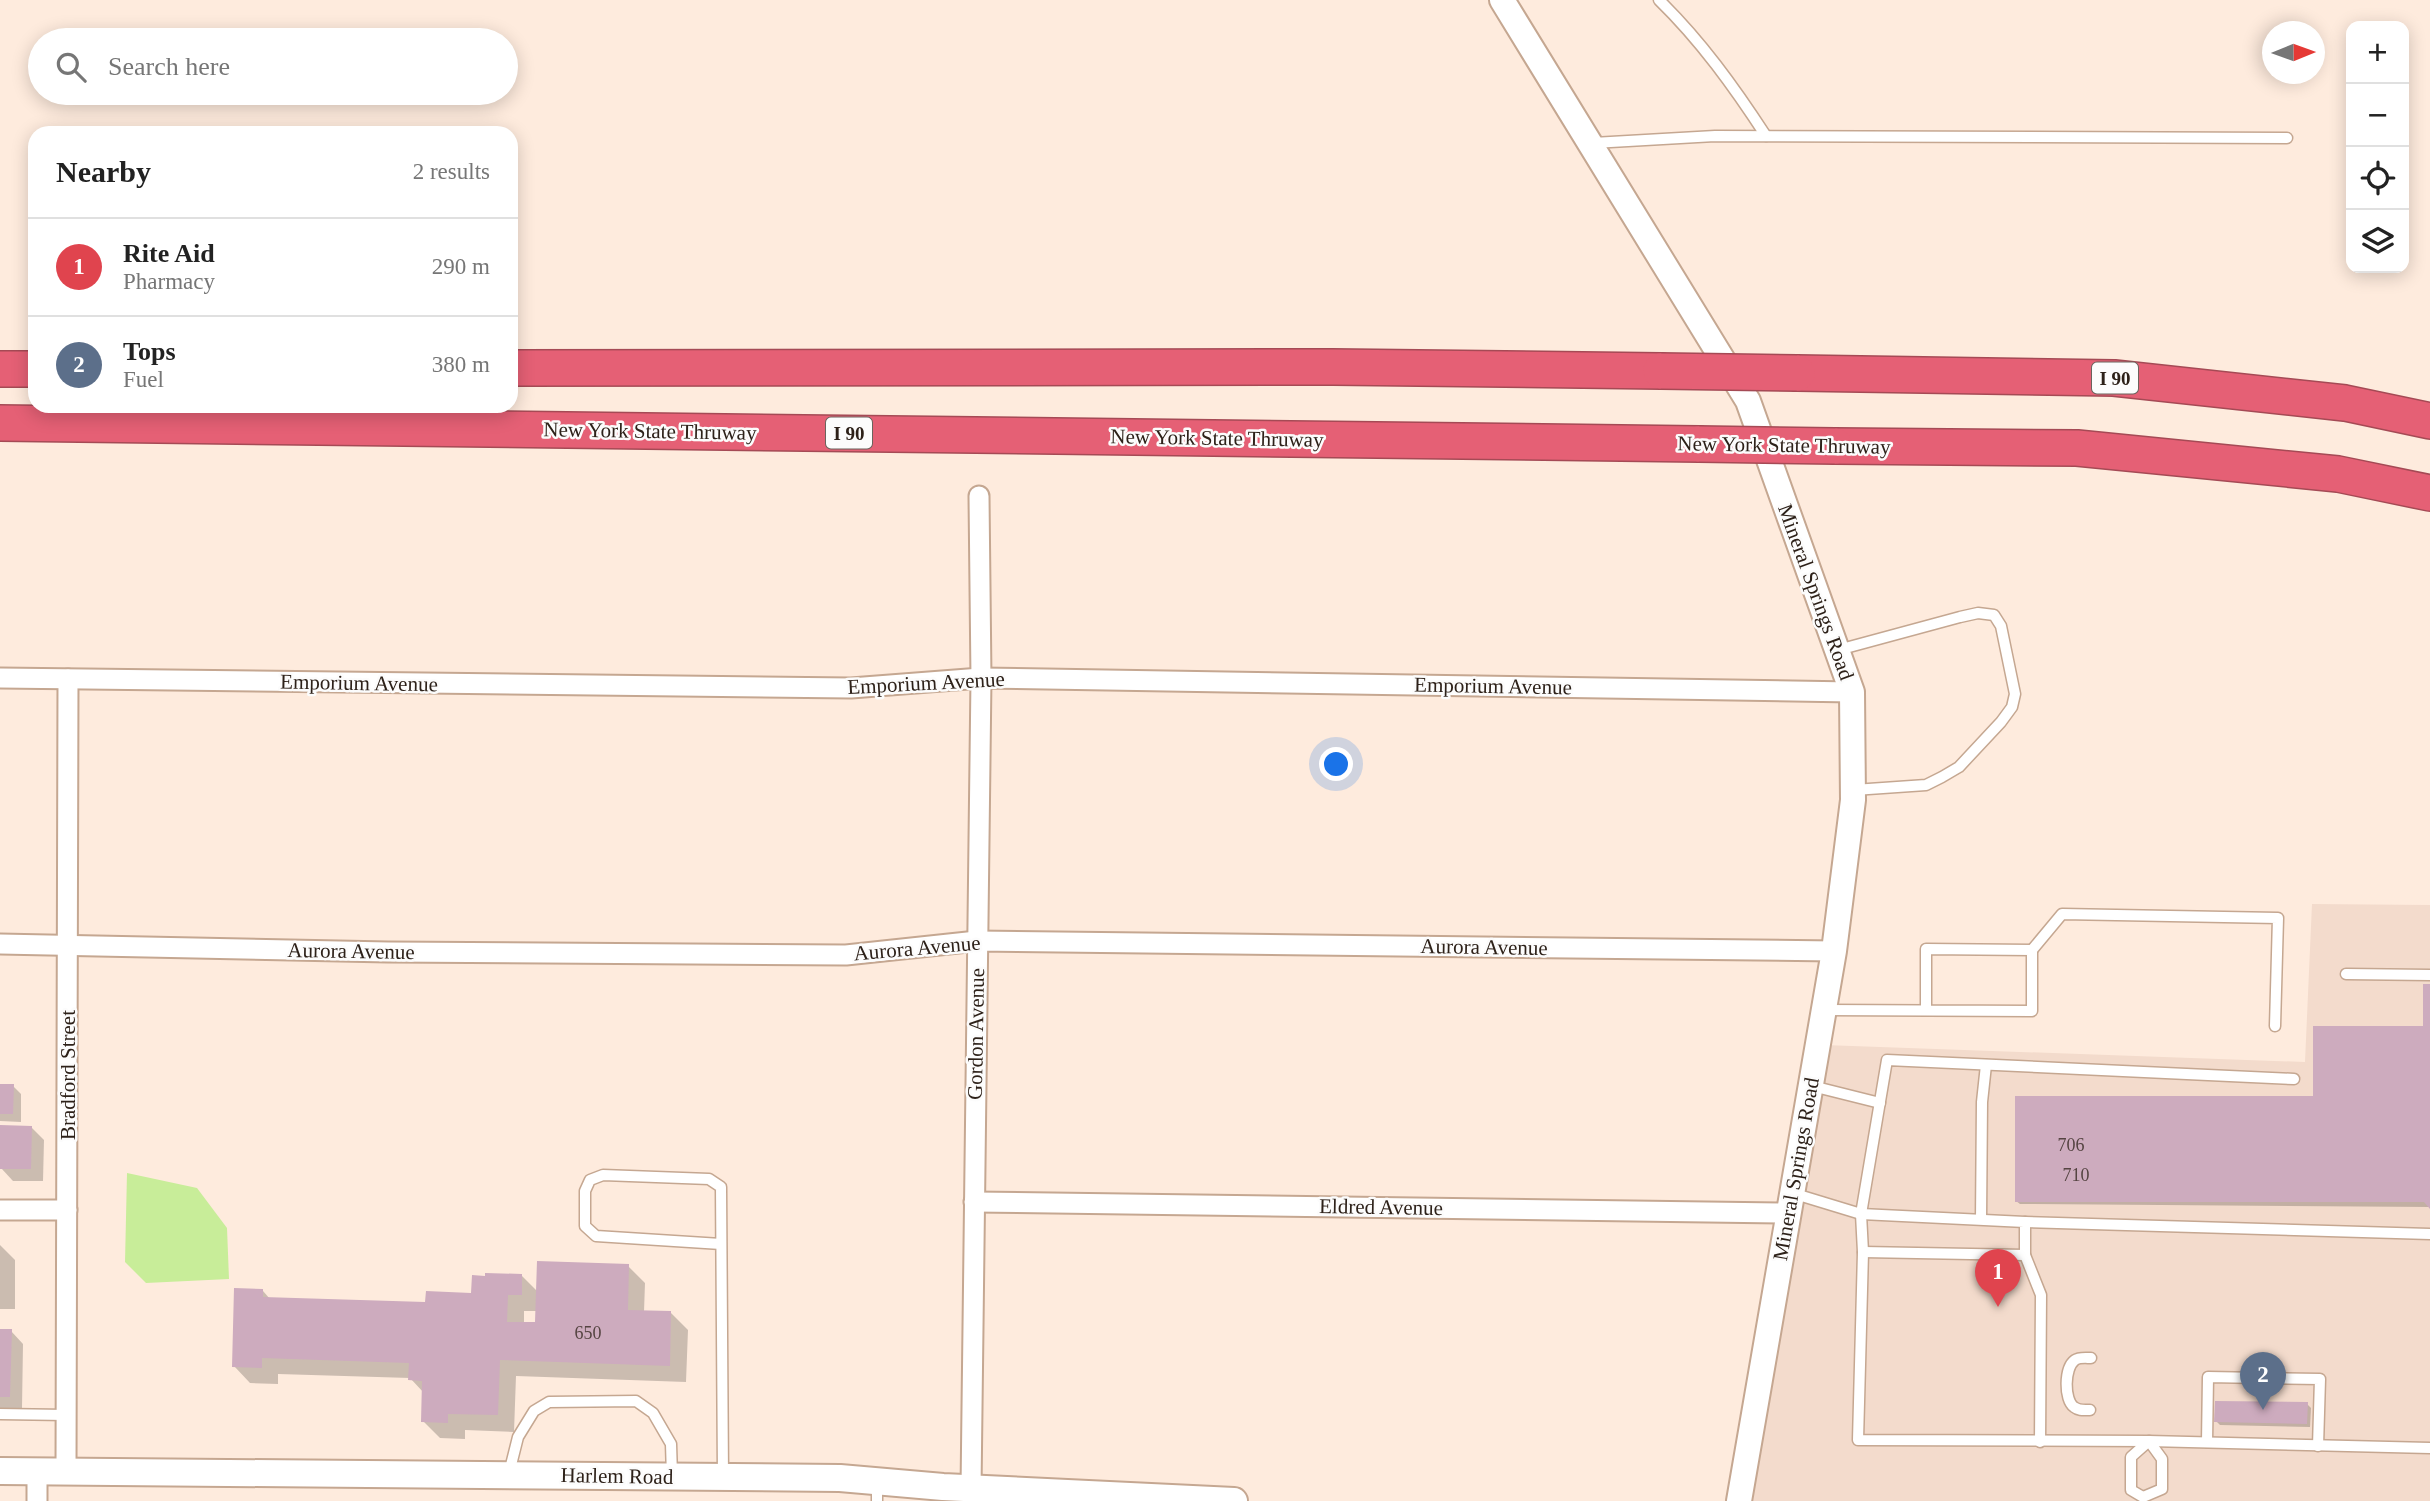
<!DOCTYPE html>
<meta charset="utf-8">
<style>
body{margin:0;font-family:Georgia,serif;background:#f6f6f6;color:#222}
.controls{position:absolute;right:21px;top:21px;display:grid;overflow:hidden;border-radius:14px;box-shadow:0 4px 18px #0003}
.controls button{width:63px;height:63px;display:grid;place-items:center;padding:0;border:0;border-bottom:2px solid #e0e0e0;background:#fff;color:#222;font:35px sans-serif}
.compass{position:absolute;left:2262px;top:21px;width:63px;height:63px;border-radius:50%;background:#fff;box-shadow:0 4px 18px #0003;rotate:89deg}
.you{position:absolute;left:1337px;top:765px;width:24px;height:24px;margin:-18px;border:5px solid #fff;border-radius:50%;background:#1a73e8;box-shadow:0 0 0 10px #1a73e833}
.badge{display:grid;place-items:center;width:46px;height:46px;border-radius:50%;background:#a73896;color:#fff;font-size:23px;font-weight:700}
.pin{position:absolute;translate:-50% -58px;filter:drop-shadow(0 2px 4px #0008)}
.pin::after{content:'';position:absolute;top:37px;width:24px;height:21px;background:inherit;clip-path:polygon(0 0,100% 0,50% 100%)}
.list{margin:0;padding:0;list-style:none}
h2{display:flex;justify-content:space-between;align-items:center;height:91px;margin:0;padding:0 28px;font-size:30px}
h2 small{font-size:23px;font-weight:400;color:#767676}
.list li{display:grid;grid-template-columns:46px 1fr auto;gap:21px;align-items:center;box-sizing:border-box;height:98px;padding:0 28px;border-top:2px solid #e0e0e0}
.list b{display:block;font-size:26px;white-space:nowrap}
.list p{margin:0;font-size:23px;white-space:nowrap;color:#767676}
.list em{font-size:23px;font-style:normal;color:#767676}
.icon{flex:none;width:38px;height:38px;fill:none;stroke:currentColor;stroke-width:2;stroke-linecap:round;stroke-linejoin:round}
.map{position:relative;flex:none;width:2430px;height:1501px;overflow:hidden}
.search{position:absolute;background:#fff;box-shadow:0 4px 18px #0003;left:28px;top:28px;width:490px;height:77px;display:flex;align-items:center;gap:18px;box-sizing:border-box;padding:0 24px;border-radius:38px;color:#767676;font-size:26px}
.panel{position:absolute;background:#fff;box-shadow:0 4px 18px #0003;left:28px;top:126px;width:490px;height:287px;border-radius:21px}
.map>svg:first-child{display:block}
</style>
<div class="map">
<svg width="2430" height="1501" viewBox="0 0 2430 1501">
<rect width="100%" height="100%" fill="#feebdd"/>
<path fill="#f3dbcc" d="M2312,904L2430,905V1501H1745L1824,1045L2305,1062Z"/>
<path fill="#c8ed99" d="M127,1173L197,1188L227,1228L229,1279L146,1283L125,1262Z"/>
<g fill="#0003" fill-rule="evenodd">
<path d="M2430,986V1207L2020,1204L2016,1201L2314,1098L2425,1027Z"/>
<path d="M0,1086H13L21,1094V1122L0,1121Z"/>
<path d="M0,1127H31L44,1140L43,1181H13L1,1168Z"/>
<path d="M0,1245L15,1260V1309H0Z"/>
<path d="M628,1266L645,1283L644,1312L671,1313L688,1330L686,1382L516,1376L514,1432L465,1430V1439L440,1438L423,1421L424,1393L410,1378L278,1374V1384L250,1383L234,1366L263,1291L270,1299L427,1304L473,1294L522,1276L538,1292ZM524,1311H537V1324H524Z"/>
<path d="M0,1331H11L23,1344L22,1408H5V1419H0Z"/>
<path d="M2307,1404L2311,1408L2310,1427L2220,1425L2216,1421Z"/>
</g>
<g fill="#cdabbe">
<path d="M2423,984H2430V1209L2424,1202H2015V1096H2313V1026H2423Z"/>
<path d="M0,1084H14L13,1114H0Z"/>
<path d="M0,1125L32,1126L31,1169H0Z"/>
<path d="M537,1261L629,1264L628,1310L671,1311L670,1366L500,1360L498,1415L448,1414V1423L421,1422L422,1381L408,1380L409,1363L262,1358V1368L232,1367L234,1288L263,1289V1297L425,1302L426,1291L471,1293L472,1275L485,1276V1273L522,1274V1295H508L507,1322H535Z"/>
<path d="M0,1329H12L10,1397H0Z"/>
<path d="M2215,1401L2308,1402L2307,1424L2214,1422Z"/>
</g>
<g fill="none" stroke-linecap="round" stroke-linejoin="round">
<g stroke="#c5a791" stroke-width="13">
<g id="service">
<path d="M1659,0C1701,41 1734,87 1766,136"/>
<path d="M1593,143L1715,136L2287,138"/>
<path d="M1838,650L1960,617L1978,613L1994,615L2001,626L2015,694L2012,707L2001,722L1959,767L1942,777L1926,785L1854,790"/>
<path d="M2032,950L2062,914L2278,918L2275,1026"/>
<path d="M2346,974L2430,975"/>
<path d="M1825,1010L2032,1011V950L1926,949V1010"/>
<path d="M2294,1079L1887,1060L1861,1214L1863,1252L1858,1440L2149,1441L2430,1448"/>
<path d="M1812,1086L1880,1103"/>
<path d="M1792,1193L1861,1214L2025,1222V1255L2041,1295L2040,1442"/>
<path d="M1981,1219L1982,1102L1986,1065"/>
<path d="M2025,1222L2430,1234"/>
<path d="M721,1244L596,1236L585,1226V1191L590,1180L603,1175L709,1179L721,1187L723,1477"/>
<path d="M1863,1252L2025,1255"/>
<path d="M2090,1410C2084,1410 2079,1411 2074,1407C2064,1400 2064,1368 2075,1360C2079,1357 2086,1358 2091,1358"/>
<path d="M0,1414L66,1415"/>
<path d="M2149,1441L2162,1459V1489L2143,1497L2131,1490V1457Z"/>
<path d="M2207,1442L2208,1377L2320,1379L2318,1446"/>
<path d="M509,1473L518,1437L534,1411L549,1402L636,1401L653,1413L671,1444L672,1476"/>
<path d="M877,1501V1482"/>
</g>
</g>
<g stroke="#c5a791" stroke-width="23">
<g id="minor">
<path d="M0,678L851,688L981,678L1852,692"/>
<path d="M0,944L388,952L846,955L977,941L1834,951"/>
<path d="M974,1202L1788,1213"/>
<path d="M0,1210H67"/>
<path d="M66,1471L68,679"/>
<path d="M971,1489L981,678L979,496"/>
<path d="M37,1501V1472"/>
</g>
</g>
<g stroke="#c5a791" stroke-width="28">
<path id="tertiary" d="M1502,0L1748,401L1852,692L1853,800L1834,951L1739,1501"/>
</g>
<g stroke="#c5a791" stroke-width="30">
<path id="secondary" d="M0,1471L840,1478L943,1487L1234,1501"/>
</g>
<g stroke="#a54a55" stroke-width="38">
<g id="motorway">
<path d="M511,368L1333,367L1661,371"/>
<path d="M0,369H35"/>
<path d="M1797,373L2114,378L2345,403L2430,421"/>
<path d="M0,423L1699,444"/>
<path d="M1835,446L2077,448L2338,474L2430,493"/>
</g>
</g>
<use href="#service" stroke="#fff" stroke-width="10"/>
<use href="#minor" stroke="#fff" stroke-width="19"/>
<use href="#tertiary" stroke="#fff" stroke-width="24"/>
<use href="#secondary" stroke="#fff" stroke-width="26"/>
<use href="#motorway" stroke="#e56075" stroke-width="35"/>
<g stroke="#a54a55" stroke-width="38" stroke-linecap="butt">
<g id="motorway-bridge">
<path d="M1661,371L1797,373"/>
<path d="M1699,444L1835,446"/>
</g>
</g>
<use href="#motorway-bridge" stroke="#e56075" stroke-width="35"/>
</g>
<g text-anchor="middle" stroke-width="5" stroke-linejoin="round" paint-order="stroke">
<g font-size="18" fill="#554442">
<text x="2071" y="1151">706</text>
<text x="2076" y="1181">710</text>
<text x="588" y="1339">650</text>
</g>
<g fill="#fcfcfc" stroke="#6b635d" stroke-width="2">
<rect x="2092" y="362.5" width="46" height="31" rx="5"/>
<rect x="826" y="417.5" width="46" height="31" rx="5"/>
</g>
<g font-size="19" font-weight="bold" fill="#2d2119">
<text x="2115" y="385">I 90</text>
<text x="849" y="440">I 90</text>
</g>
<g font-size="21" fill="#2d2119" stroke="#fcfcfc">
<text transform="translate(650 431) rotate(1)" y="7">New York State Thruway</text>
<text transform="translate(1217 438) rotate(1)" y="7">New York State Thruway</text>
<text transform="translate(1784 445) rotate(1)" y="7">New York State Thruway</text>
<text transform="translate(1816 592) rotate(70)" y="7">Mineral Springs Road</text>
<text transform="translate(359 683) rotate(1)" y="7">Emporium Avenue</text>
<text transform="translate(926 683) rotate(-3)" y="7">Emporium Avenue</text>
<text transform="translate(1493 686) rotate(1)" y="7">Emporium Avenue</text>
<text transform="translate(1484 947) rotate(1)" y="7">Aurora Avenue</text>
<text transform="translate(917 948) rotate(-5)" y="7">Aurora Avenue</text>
<text transform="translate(351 951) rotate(1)" y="7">Aurora Avenue</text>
<text transform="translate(976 1034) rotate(-89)" y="7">Gordon Avenue</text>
<text transform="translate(68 1075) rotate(-90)" y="7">Bradford Street</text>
<text transform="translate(1796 1169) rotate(-80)" y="7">Mineral Springs Road</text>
<text transform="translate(1381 1207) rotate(1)" y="7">Eldred Avenue</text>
<text transform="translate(617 1476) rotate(1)" y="7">Harlem Road</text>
</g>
</g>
</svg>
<div class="controls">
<button>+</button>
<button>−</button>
<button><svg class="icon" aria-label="locate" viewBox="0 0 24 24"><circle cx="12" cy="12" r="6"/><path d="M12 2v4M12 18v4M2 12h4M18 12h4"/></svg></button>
<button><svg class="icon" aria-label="layers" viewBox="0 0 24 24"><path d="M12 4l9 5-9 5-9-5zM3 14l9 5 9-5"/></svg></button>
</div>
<svg class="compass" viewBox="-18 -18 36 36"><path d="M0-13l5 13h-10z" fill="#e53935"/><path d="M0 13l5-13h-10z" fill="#767676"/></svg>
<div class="you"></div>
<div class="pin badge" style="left:1998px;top:1307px;background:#e0444e">1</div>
<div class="pin badge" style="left:2263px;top:1410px;background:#5c6f8a">2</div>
<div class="search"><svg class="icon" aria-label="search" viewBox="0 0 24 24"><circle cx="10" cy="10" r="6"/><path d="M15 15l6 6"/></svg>Search here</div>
<section class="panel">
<h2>Nearby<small>2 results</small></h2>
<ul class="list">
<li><span class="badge" style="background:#e0444e">1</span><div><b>Rite Aid</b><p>Pharmacy</p></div><em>290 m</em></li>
<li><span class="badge" style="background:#5c6f8a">2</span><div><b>Tops</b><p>Fuel</p></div><em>380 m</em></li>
</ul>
</section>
</div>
